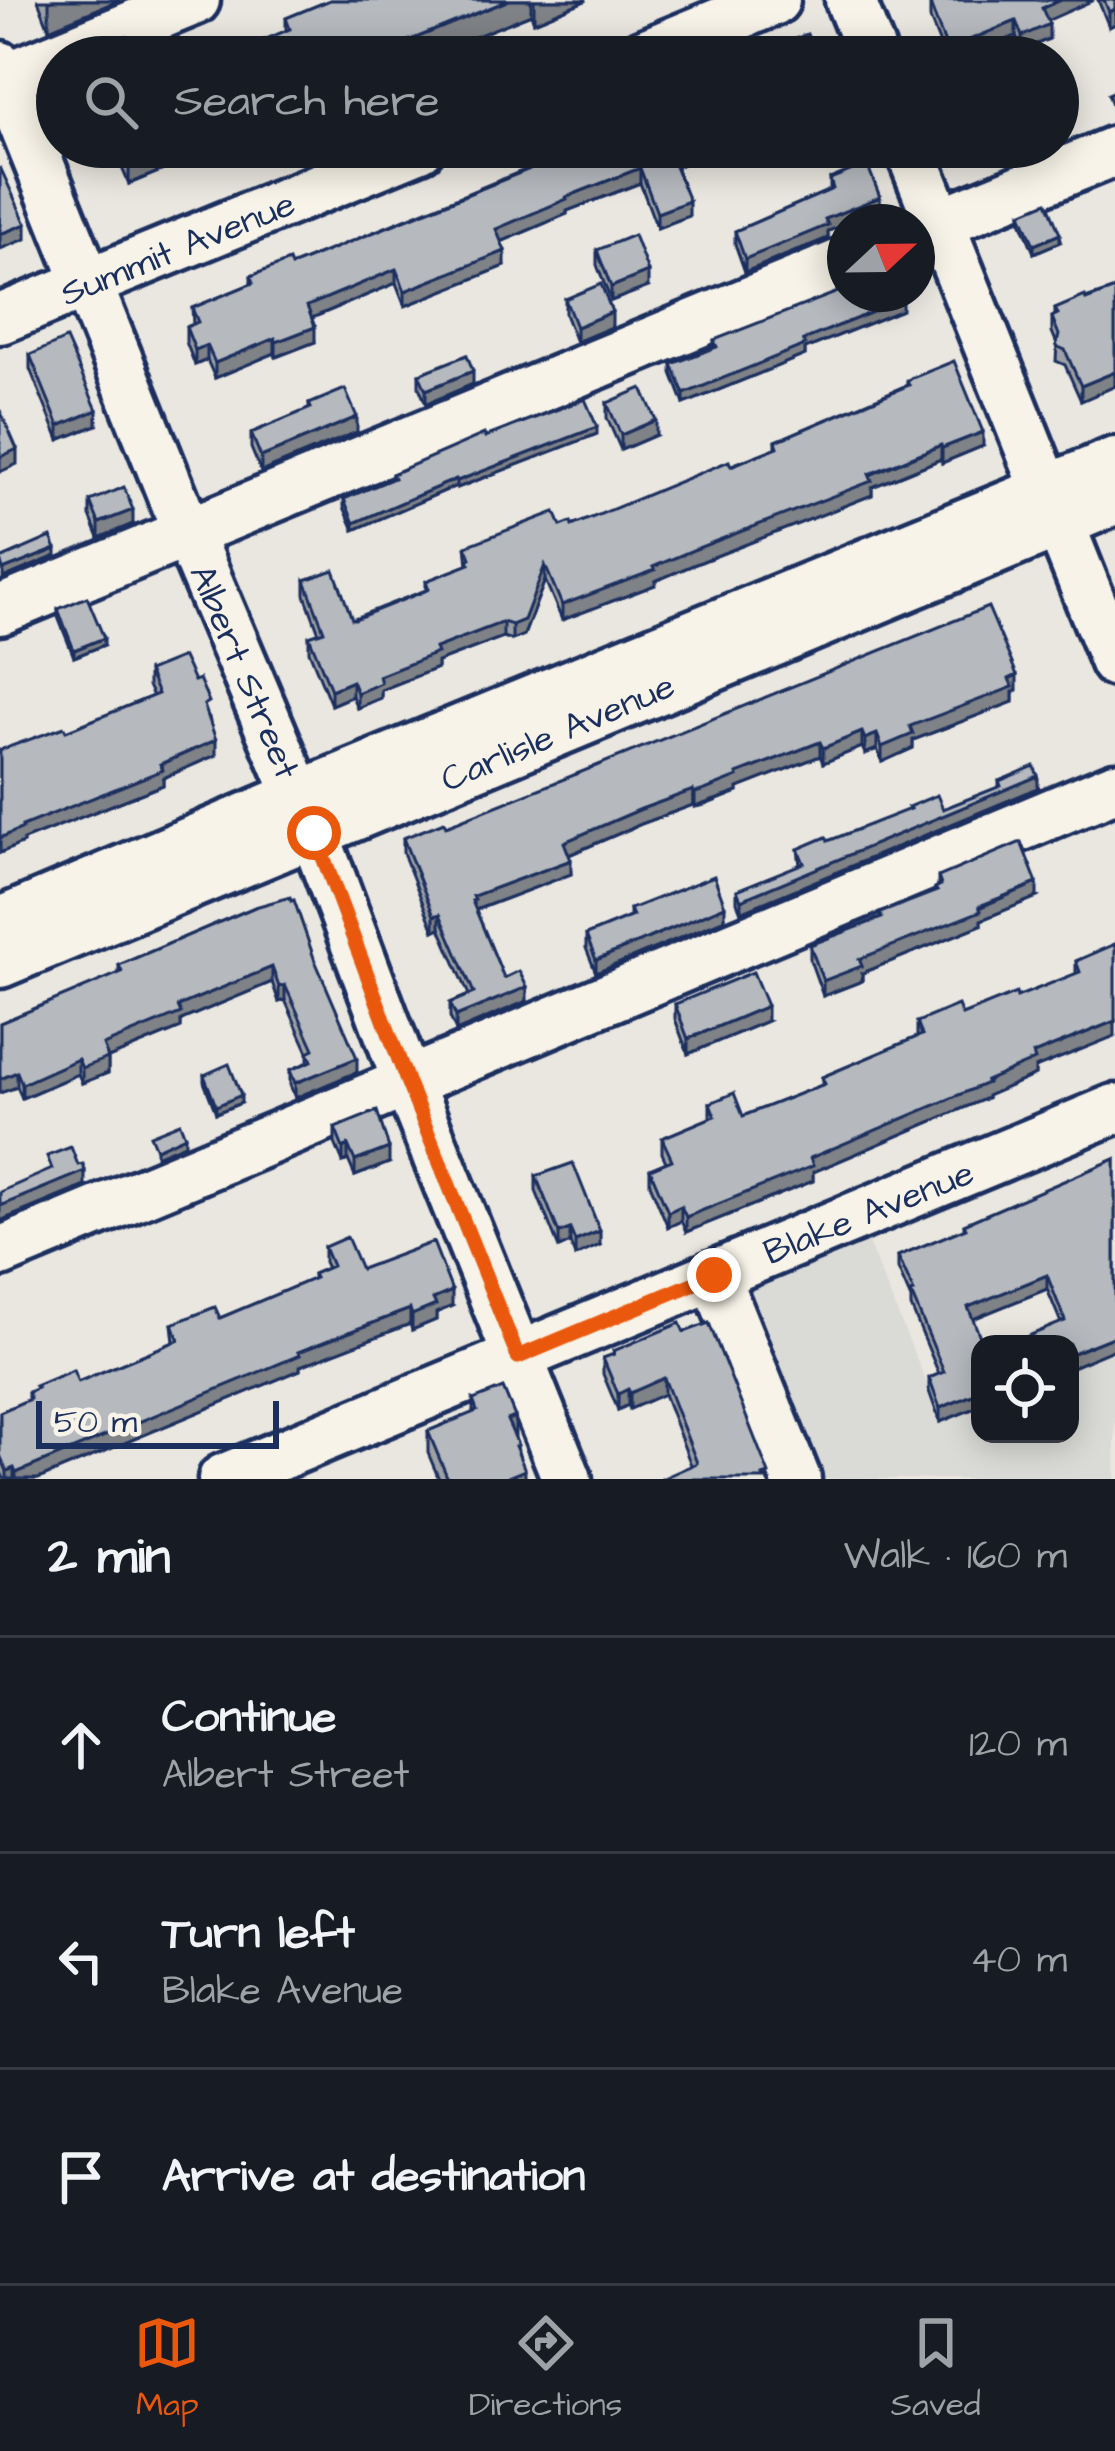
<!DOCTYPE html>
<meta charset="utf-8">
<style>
body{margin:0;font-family:"Architects Daughter",sans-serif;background:#20242c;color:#f1f3f6}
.controls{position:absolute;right:36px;bottom:36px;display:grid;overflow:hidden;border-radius:24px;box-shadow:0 6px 30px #0003}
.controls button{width:108px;height:108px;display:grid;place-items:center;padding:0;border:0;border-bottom:3px solid #363941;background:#171b24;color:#f1f3f6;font:60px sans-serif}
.compass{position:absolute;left:827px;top:204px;width:108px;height:108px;border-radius:50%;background:#171b24;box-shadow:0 6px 30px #0003;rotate:68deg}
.scale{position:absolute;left:36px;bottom:30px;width:243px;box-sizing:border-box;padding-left:12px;border:6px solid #1b2f5e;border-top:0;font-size:33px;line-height:42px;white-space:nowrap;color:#1b2f5e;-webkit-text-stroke:9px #f7f3e8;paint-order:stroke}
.stop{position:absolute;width:36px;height:36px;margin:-27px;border:9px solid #ea580c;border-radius:50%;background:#fff}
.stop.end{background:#ea580c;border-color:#fff;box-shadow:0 3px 12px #0008}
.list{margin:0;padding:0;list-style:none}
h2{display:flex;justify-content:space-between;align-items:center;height:156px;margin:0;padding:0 48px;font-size:51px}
h2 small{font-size:39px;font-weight:400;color:#9ea1a6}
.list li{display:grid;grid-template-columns:78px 1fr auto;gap:36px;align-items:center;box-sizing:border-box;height:216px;padding:0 48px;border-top:3px solid #363941}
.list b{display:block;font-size:45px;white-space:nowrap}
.list p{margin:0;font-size:39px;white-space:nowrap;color:#9ea1a6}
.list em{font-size:39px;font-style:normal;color:#9ea1a6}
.icon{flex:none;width:66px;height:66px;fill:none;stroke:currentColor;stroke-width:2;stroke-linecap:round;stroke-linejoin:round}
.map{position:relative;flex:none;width:1115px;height:1479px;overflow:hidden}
.search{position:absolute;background:#171b24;box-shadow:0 6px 30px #0003;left:36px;right:36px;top:36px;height:132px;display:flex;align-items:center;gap:30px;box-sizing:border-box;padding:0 42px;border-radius:66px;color:#9ea1a6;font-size:45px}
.sheet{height:804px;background:#171b24}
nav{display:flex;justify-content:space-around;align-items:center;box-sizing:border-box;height:168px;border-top:3px solid #363941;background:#171b24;font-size:33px;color:#9ea1a6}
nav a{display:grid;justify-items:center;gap:6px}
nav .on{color:#ea580c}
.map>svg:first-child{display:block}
</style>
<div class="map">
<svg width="1115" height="1479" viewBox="0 0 1115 1479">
<rect width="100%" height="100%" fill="#eae7e0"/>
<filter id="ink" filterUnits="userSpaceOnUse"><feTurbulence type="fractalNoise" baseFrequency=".00833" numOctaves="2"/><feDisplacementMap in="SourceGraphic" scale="24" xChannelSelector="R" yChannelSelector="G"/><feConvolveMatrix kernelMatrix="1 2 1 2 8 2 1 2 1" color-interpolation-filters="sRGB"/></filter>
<g filter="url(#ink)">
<path fill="#dadad6" d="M860,1224L942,1420L980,1404V1434H1070V1365L1115,1345V1479H810L732,1277Z"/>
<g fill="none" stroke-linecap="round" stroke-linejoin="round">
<g stroke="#1b2f5e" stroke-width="57">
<g id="minor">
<path d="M850,0L873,57"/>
<path d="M637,57L775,0"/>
<path d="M0,66L187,532L314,833L407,1081L567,1479"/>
<path d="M5,78L195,0"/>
<path d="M909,147L1115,662"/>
<path d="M917,232L1115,151"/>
<path d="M0,319L420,147"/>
<path d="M0,610L845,262"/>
<path d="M0,922L298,796L1115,462"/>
<path d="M0,963L1115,500"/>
<path d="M0,1252L1115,787"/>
<path d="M714,1275L796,1479"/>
<path d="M223,1479L1115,1109"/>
</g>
</g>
<use href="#minor" stroke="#f7f3e8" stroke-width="48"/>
</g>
<g fill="#9da0a4" stroke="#1b2f5e" stroke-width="3">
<path d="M38,0H120L49,29Z"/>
<path d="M330,0H587L534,22L531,14L425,57H224L286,31V18Z"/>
<path d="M1098,0H1115V24L1109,27Z"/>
<path d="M930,4L1047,21L1049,39L1022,50L1016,36L963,57H945L930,19Z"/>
<path d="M113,147H219L129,184Z"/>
<path d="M580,147H723L676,167L689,216L657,228L640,183L567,211V214L501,242L505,266L405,306L396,283L312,318L315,342L276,357L275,353L215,378L207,360L195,365L186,342V327L193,325L192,308L251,284V276L291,266Z"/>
<path d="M830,179L880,211L845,222V225L828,231V238L745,272L735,244V231L830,190Z"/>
<path d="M1021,213L1060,242L1034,253L1021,221Z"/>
<path d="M597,250L648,287L611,301L597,265Z"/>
<path d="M1115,289V386L1081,401L1065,365L1056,361L1057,344L1052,332V317L1055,315V309Z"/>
<path d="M565,299L612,327L576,342L565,314Z"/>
<path d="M902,310L805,349V355L684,404L672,373V364L714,348V340Z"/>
<path d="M30,355L97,425L59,440L30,369Z"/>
<path d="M419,374L473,384L426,404L419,387Z"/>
<path d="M907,382L983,446L942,463L941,459L872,487V495L693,565L655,581V585L562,620L545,580L524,635L512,640L503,637L437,662V668L381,690V698L357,708L352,696L331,705L309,651V636L319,633L305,595V580L352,619L426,590V581L468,565L466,546L561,526H572L776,448V441L907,385Z"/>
<path d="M607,403L656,435L621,450L607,418Z"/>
<path d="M309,404L357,432L261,472L251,448V433L309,409Z"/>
<path d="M597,434L457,488L456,486L354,530L344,507V499L392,479V474L485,437Z"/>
<path d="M90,501L133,524L99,538L90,516Z"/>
<path d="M58,609L104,645L74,657L58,617Z"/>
<path d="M148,671L209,717L216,755L163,778V785L23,840V843L0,853V750L66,731L153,696L148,686Z"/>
<path d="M1017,690L1013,692V702L913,740V748L882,762L877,749L865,754L862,747L823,763L820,756L738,788V792L705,805L695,807L693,805L641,824L569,855L571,874L476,910L504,978L527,1001L456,1031L450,1017V1003L469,995L440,928L434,931L403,853V838L446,826Z"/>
<path d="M999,781L1038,788L741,912L737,902V890L800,865L798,849L943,809L999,787Z"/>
<path d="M938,877L1037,897L981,920V925L862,973V981L823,996L810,960V945L880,918V913L935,892V888L938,886Z"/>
<path d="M255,907L357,1072L295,1098L290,1085V1070L308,1062V1052L285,1000L279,1002L272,982L181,1020V1028L108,1058V1073L82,1083L78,1074L22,1098L17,1087L0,1093V1023L119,974V965Z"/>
<path d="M630,909L725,919L596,973L586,948V935L630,917Z"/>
<path d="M1115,944L1035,1068V1075L987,1096V1098L813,1172V1181L686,1232L681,1221L668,1227L650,1184V1169L666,1162L662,1153V1138L710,1118V1103L743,1116L822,1085V1077L917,1037V1022L962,1015L1017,997L1076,974V961Z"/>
<path d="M675,1004L767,1021L688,1054L675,1019Z"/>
<path d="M204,1075L241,1103L216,1113L204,1082Z"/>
<path d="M335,1128L389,1163L355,1176L348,1160L343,1162L335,1143Z"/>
<path d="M1115,1159V1349L1061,1323L1047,1289L972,1319L980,1344V1406L940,1422L929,1391V1378L939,1374L911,1307V1299L898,1269V1256L964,1229V1224Z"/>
<path d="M536,1176L600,1245L575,1256L570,1243L559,1248L536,1191Z"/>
<path d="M324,1247L361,1269L452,1306L436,1313V1320L412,1330L410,1324L354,1345L300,1366V1370L38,1479H4L0,1470V1412L28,1400V1392L78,1382L174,1342L172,1324L220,1318L313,1279V1274L327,1268L324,1262Z"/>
<path d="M684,1332L769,1479L691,1465L664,1394L630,1409L628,1405L618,1410L603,1374V1358Z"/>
<path d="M473,1400L515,1439L525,1479H439L428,1453V1431L473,1413Z"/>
</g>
<g fill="#7f8286" stroke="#1b2f5e" stroke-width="3">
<path d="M53,0H120L49,29V1Z"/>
<path d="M509,0H531V14L425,57H369Z"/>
<path d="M534,0H587L534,22Z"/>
<path d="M1061,0H1094L1042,23V8Z"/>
<path d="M1115,9V24L1109,27V12Z"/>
<path d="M1016,21V36L963,57H947V49Z"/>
<path d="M1049,24V39L1022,50V36Z"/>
<path d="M163,147H219L129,184V161Z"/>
<path d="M688,147H723L670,169V154Z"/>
<path d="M640,168V183L567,211V214L496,244V229L566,197Z"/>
<path d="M880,197V211L851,222H845V225L828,231V238L745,272V259L825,219Z"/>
<path d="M689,201V216L657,228V213Z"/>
<path d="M26,224V239L0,249V234Z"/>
<path d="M1060,234V242L1034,253V245Z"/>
<path d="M505,251V266L405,306V291Z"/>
<path d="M396,269V283L307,320V306Z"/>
<path d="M648,272V287L611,301V287Z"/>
<path d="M902,300V310L805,349V355L684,404V394L803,340Z"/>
<path d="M612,312V327L576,342V327Z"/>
<path d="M315,327V342L276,357V342Z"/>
<path d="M275,338V353L215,378V363Z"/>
<path d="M207,345V360L195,365V350Z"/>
<path d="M473,371V384L426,404V390Z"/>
<path d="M1115,372V386L1081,401V386Z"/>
<path d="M97,410V425L59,440V426Z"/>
<path d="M357,417V432L261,472V457Z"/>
<path d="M656,420V435L621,450V435Z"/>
<path d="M597,427V434L457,488V481Z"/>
<path d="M983,432V446L942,463V448Z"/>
<path d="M941,445V459L872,487V495L693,565L655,581V585L562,620V605Z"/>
<path d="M17,449V464L0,472V457Z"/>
<path d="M456,479V486L354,530V523Z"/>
<path d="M133,510V524L99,538V523Z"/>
<path d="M56,549V556L3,578V570Z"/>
<path d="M545,565V580L524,635L512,640V625Z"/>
<path d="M503,622V637L437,662V668L381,690V698L357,708V693L379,676L435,648Z"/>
<path d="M104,638V645L74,657V650Z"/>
<path d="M1017,675V690L1013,692V702L913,740V748L882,762V747L910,726Z"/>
<path d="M352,681V696L331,705V690Z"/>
<path d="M862,732V747L823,763V748Z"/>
<path d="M877,734V749L865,754V739Z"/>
<path d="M216,740V755L163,778V785L23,840V843L0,853V838L22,826Z"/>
<path d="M820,742V756L738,788V792L695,807V793L737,774Z"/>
<path d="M1038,776V788L741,912V900Z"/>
<path d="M693,790V805L641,824L564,857V842L641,809Z"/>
<path d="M571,860V874L475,910L472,916L473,896Z"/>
<path d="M1037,883V897L981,920V925L862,973V981L823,996V981L859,959Z"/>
<path d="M725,906V919L596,973V960Z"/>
<path d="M440,914V928L434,931V916Z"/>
<path d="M272,967V982L181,1020V1028L108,1058V1073L82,1083V1068L103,1045L178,1006Z"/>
<path d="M285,985V1000L279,1002V987Z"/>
<path d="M527,987V1001L456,1031V1016Z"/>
<path d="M767,1006V1021L688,1054V1039Z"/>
<path d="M1115,1021V1036L1035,1068V1075L987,1096V1098L813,1172V1181L686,1232V1217L810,1158L986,1081L1033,1054Z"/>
<path d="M357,1058V1072L295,1098V1083Z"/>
<path d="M78,1059V1074L22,1098V1084Z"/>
<path d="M17,1072V1087L0,1093V1079Z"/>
<path d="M241,1095V1103L216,1113V1106Z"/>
<path d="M185,1136V1144L156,1156V1149Z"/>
<path d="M348,1145V1160L343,1162V1148Z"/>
<path d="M389,1148V1163L355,1176V1161Z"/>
<path d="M85,1171V1186L0,1221V1206Z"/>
<path d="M681,1206V1221L668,1227V1212Z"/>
<path d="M570,1229V1243L559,1248V1233Z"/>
<path d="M600,1231V1245L575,1256V1241Z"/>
<path d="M1047,1275V1289L968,1321V1307Z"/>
<path d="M452,1291V1306L436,1313V1320L412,1330V1315L433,1299Z"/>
<path d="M410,1309V1324L300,1366V1370L38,1479H16V1473L298,1352Z"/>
<path d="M1115,1336V1349L1070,1368V1354Z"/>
<path d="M664,1378V1394L630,1409V1393Z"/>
<path d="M628,1389V1405L618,1410V1394Z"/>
<path d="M980,1392V1406L940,1422V1408Z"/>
<path d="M515,1417V1439L507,1420Z"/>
<path d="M14,1468V1479H7V1471Z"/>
<path d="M525,1470V1479H503Z"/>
</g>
<g fill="#b6babf" stroke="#1b2f5e" stroke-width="3">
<path d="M330,0H509L369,57H224L290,29L286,18Z"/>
<path d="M940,0H1061L1042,8L1049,24L1022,36L1016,21L947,49L930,4Z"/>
<path d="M1104,0H1115V9L1109,12Z"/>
<path d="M807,34L811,44L814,42L820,57H753Z"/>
<path d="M126,36L135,57H94L91,51Z"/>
<path d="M1115,91V112L1108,94Z"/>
<path d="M123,147H163L129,161Z"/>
<path d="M584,147H688L670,154L689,201L657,213L640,168L566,197L567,199L496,229L505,251L405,291L396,269L307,306L315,327L276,342L275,338L215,363L207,345L195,350L186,327L198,322L192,308L253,283L251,276L289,261L291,266Z"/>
<path d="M867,164L880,197L825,219L828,225L745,259L735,231L833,189L830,179Z"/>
<path d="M0,167L26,224L0,234Z"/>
<path d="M1047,202L1060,234L1034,245L1021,213Z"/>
<path d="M634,235L648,272L611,287L597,250Z"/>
<path d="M601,284L612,312L576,327L565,299Z"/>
<path d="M845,287V294H899L902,300L803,340L805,345L684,394L672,364L717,347L714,340L838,292L837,290Z"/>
<path d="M1115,289V372L1081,386L1065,350L1056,346L1059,335L1052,317L1058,314L1055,309L1085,296L1086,300Z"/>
<path d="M66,339L97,410L59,426L30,355Z"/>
<path d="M467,355L473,371L426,390L419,374Z"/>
<path d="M954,361L983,432L942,448L941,445L869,474L872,481L693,550L653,567L655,570L562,605L545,565L524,620L512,625L503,622L435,648L437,653L379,676L381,683L357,693L352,681L331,690L309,636L324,631L305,580L334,570L352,619H355L423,592L429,589L426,581L470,564L468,560L471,558L466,546L555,512L561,526L571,522L572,526L729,461L731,466L778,447L776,441L909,385L907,382L912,378Z"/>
<path d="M642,388L656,420L621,435L607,403Z"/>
<path d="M345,389L357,417L261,457L251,433L311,408L309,404Z"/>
<path d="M585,399L597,427L457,481L456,479L354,523L344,499L394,478L392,474L484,434L485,437Z"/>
<path d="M0,410L17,449L0,457Z"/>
<path d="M124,487L133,510L99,523L90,501Z"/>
<path d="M51,537L56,549L3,570L0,559Z"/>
<path d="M87,597L104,638L74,650L58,609Z"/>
<path d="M988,607L1017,675L1009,679L1013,687L910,726L913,734L882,747L877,734L865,739L862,732L823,748L820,742L737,774L738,777L705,790L695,793L693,790L641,809L564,842L571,860L473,896L475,900L472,901L504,978L519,971L527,987L456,1016L450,1003L474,993L440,914L434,916L403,838L444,822L446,826L569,777Z"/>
<path d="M183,657L194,681L199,679L209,702L204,705L216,740L160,764L163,770L22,826L23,828L0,838V750L64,727L66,731L158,694L148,671Z"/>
<path d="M1034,766L1038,776L741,900L737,890L804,863L798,849L826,837L828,841L910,809L908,807L937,795L943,809L1001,786L999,781Z"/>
<path d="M1021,842L1037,883L979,906L981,911L859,959L862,966L823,981L810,945L882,918L880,913L937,891L935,888L941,885L938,877Z"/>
<path d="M714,876L725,906L596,960L586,935L633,916L630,909Z"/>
<path d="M290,897L291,901L294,900L314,958L357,1058L295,1083L290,1070L312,1061L308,1052L314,1049L285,985L279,987L272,967L178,1006L181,1013L103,1045L108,1058L82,1068L78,1059L22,1084L17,1072L0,1079V1023L122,972L119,965L255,907Z"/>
<path d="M1115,944V1021L1033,1054L1035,1060L986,1081L987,1083L810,1158L813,1166L686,1217L681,1206L668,1212L650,1169L672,1160L662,1138L715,1116L710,1103L734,1093L743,1116L825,1084L822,1077L922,1035L917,1022L958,1005L962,1015L1016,993L1017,997L1080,972L1076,961Z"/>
<path d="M753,972L767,1006L688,1039L675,1004Z"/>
<path d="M229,1064L241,1095L216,1106L204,1075Z"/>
<path d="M377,1111L389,1148L355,1161L348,1145L343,1148L335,1128Z"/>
<path d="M180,1123L185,1136L156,1149L150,1135Z"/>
<path d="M71,1147L78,1165L83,1164L85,1171L0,1206V1192L52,1169L47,1156Z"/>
<path d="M1115,1159V1336L1070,1354V1344H1009L1065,1321L1047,1275L968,1307L983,1344H980V1392L940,1408L929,1378L944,1372L911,1293L914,1292L898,1256L966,1228L964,1224Z"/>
<path d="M573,1163L600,1231L575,1241L570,1229L559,1233L536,1176Z"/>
<path d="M347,1237L361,1269L433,1242L452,1291L433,1299L436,1305L412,1315L410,1309L354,1330L298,1352L300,1355L16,1473L14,1468L7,1471L0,1455V1412L30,1399L28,1392L37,1388L35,1386L73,1370L78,1382L179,1340L172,1324L215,1307L220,1318L315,1278L313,1274L332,1266L324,1247Z"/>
<path d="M680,1323L684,1332L709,1323L769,1474L763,1476L764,1479H661L697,1463L664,1378L630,1393L628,1389L618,1394L603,1358L614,1354L613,1351Z"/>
<path d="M503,1388L515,1417L507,1420L518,1445L515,1446L525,1470L503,1479H448L428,1431L477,1411L473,1400Z"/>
</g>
</g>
<g fill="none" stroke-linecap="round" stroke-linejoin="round" filter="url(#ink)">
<path stroke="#ea580c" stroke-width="15" d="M314,833L407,1081L518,1357L714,1275"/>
</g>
<g text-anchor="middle" stroke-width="9" stroke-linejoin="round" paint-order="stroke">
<g font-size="36" fill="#1b2f5e" stroke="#f7f3e8">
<text transform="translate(177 247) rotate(-22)" y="13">Summit Avenue</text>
<text transform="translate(246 671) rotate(67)" y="13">Albert Street</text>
<text transform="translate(557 731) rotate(-23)" y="13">Carlisle Avenue</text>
<text transform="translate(868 1211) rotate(-22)" y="13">Blake Avenue</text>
</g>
</g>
</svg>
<div class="controls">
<button><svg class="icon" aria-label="locate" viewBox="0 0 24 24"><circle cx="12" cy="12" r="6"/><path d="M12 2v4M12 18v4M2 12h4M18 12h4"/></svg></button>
</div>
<svg class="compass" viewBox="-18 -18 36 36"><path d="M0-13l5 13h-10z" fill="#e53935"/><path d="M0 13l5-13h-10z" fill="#9ea1a6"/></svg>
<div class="scale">50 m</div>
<div class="stop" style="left:314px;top:833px"></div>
<div class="stop end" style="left:714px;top:1275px"></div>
<div class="search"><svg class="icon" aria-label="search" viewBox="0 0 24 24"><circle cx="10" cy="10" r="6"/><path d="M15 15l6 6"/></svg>Search here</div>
</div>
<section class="sheet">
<h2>2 min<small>Walk · 160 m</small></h2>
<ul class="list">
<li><svg class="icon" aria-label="ahead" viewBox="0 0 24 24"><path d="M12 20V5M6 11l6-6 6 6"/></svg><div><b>Continue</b><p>Albert Street</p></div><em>120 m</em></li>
<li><svg class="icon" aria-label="left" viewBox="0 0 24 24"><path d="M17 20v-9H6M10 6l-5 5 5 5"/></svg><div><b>Turn left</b><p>Blake Avenue</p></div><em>40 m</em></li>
<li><svg class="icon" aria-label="arrive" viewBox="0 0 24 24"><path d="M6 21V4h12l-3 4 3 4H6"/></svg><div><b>Arrive at destination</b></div></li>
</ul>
</section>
<nav>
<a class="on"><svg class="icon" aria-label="map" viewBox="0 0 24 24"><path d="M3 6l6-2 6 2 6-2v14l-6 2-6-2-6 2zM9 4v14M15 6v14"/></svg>Map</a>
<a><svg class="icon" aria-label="directions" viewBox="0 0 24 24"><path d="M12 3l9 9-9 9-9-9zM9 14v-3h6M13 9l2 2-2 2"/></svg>Directions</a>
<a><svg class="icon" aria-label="saved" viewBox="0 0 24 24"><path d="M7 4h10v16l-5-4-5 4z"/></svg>Saved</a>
</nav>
